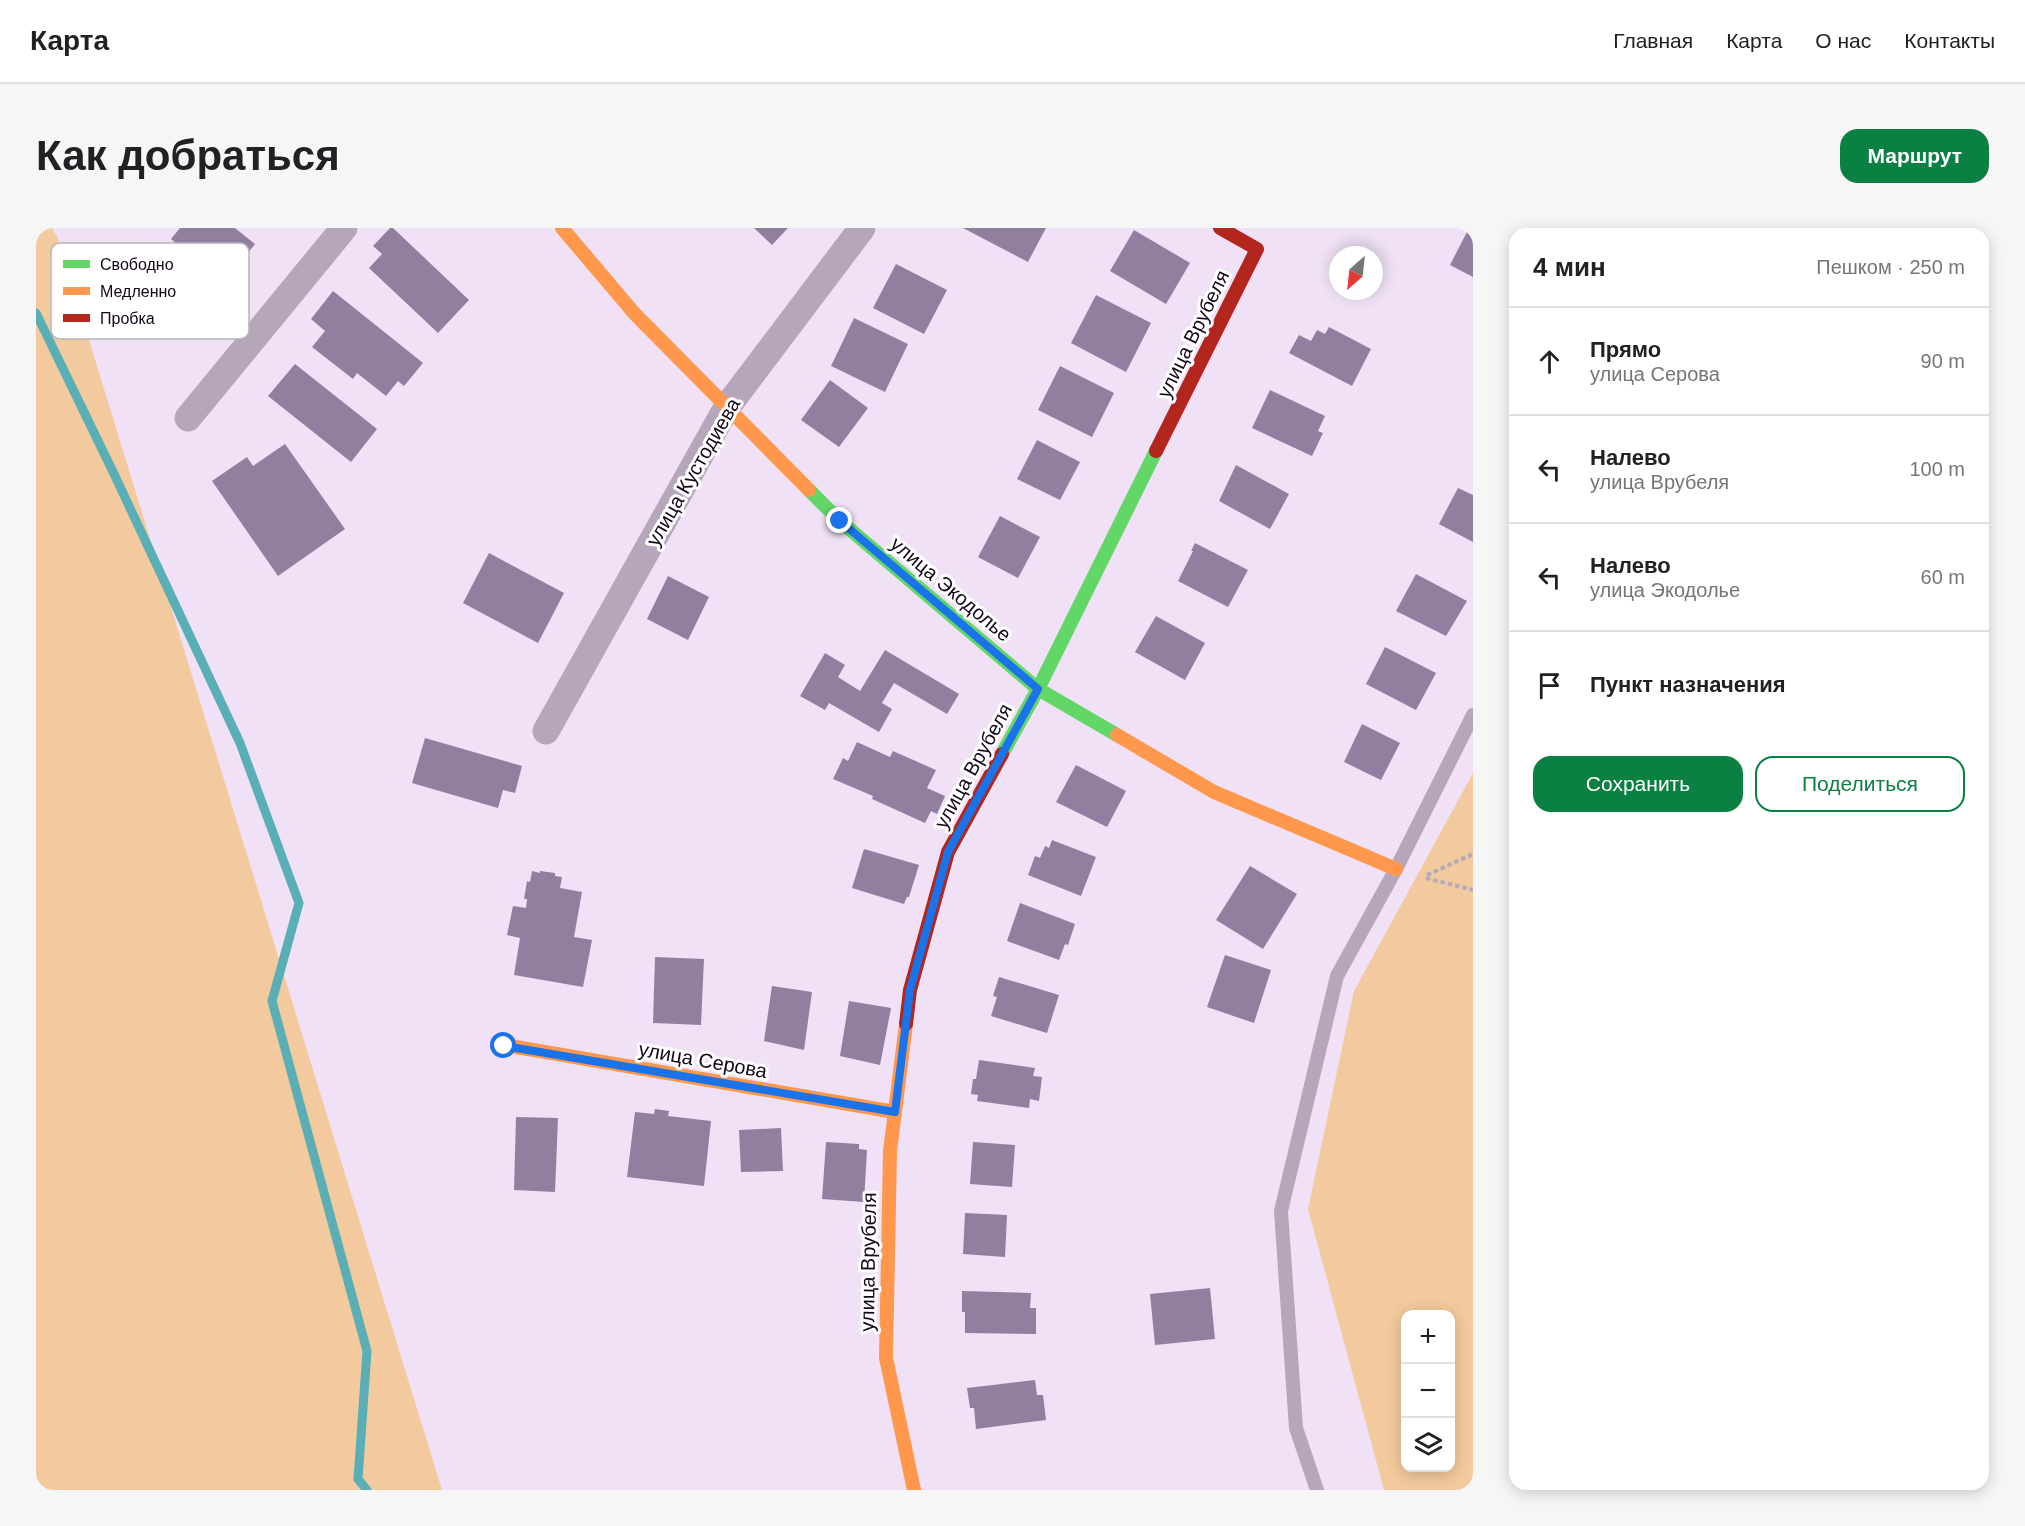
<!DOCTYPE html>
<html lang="ru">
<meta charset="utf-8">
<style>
body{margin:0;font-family:Arial,sans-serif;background:#f6f6f6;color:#202124}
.controls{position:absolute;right:18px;bottom:18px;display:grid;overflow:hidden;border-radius:12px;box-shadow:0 3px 15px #0003}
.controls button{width:54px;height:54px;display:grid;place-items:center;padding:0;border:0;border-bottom:2px solid #e0e0e0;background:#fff;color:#202124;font:30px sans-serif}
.compass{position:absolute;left:1293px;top:18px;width:54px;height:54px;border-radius:50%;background:#fff;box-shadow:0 3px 15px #0003;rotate:207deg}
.stop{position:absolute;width:18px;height:18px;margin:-14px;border:4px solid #1a73e8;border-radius:50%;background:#fff}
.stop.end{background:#1a73e8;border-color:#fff;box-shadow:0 2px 6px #0008}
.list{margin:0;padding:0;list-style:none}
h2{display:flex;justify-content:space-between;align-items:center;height:78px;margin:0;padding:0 24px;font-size:26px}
h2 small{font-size:20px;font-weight:400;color:#757577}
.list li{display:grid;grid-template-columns:39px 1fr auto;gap:18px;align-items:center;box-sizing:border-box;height:108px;padding:0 24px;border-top:2px solid #e0e0e0}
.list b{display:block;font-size:22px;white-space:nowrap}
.list p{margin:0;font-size:20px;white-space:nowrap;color:#757577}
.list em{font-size:20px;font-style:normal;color:#757577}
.actions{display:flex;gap:12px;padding:18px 24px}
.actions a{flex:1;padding:14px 0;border:2px solid #0b8043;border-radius:18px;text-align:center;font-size:21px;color:#0b8043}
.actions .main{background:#0b8043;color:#fff}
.icon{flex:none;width:33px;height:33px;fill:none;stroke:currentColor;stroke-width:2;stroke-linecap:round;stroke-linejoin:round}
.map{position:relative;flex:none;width:1437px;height:1262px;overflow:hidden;border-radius:18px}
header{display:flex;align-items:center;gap:36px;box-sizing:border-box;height:84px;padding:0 30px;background:#fff;border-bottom:2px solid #e0e0e0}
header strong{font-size:28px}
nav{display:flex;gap:33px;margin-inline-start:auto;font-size:21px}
.intro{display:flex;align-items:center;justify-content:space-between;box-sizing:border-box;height:144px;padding:0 36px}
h1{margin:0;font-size:42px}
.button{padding:15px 27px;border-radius:18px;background:#0b8043;color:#fff;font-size:21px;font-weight:700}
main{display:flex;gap:36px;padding:0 36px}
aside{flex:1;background:#fff;border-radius:18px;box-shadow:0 3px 15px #0003}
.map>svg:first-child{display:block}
</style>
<header>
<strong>Карта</strong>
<nav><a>Главная</a><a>Карта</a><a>О нас</a><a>Контакты</a></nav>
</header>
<div class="intro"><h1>Как добраться</h1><a class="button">Маршрут</a></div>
<main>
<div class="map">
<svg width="1437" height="1262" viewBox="0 0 1437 1262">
<rect width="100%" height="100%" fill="#f0e1f6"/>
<g fill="#f3ca9d" fill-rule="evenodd">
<path d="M0,0H16L22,11L406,1262H0Z"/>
<path d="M1437,545V1262H1348L1272,981L1318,763ZM1414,1086V1240H1370V1086Z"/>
</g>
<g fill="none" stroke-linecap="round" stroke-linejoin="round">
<path stroke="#5aaeb6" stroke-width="9" d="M0,85L79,248L204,515L263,675L236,773L331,1123L322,1251L331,1262"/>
</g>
<g fill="#917f9f">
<path d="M144,0H199L219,16L188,55L135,11Z"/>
<path d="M354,0H357L433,72L402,105L333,40L346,26L337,18Z"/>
<path d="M718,0H752L736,17Z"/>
<path d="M927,0H1010L992,34Z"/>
<path d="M1433,0H1437V49L1414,37Z"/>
<path d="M1098,2L1154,35L1130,76L1074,43Z"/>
<path d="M860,36L911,62L888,106L837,80Z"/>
<path d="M297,63L387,135L368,158L362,153L350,168L321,145L317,151L276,119L289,103L275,91Z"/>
<path d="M1060,67L1115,95L1090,144L1035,115Z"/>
<path d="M818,90L872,116L849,164L795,138Z"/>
<path d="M1293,99L1335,121L1316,158L1253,125L1263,107L1275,113L1281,102L1289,106Z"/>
<path d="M259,136L341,201L315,234L232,168Z"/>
<path d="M1024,138L1078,165L1056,209L1002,182Z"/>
<path d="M794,152L832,180L803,219L765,192Z"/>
<path d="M1234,162L1289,188L1282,203L1287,205L1276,228L1216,200Z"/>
<path d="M1001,212L1044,234L1024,272L981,251Z"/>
<path d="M249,216L309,301L242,348L176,253L211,229L217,238Z"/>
<path d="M1200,237L1253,266L1234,301L1183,273Z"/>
<path d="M1422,260L1437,267V314L1403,296Z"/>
<path d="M964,288L1004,309L982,350L942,329Z"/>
<path d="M1159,315L1212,342L1192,379L1142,353L1157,323H1155Z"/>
<path d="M453,325L528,365L502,415L427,375Z"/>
<path d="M1380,346L1431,373L1410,408L1360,383Z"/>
<path d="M632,348L673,369L652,412L611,391Z"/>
<path d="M1120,388L1169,415L1149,452L1099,424Z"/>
<path d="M1349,419L1400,445L1380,482L1330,456Z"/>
<path d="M849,422L923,466L911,486L858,455L846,475L856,481L843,504L793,475L789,482L764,468L789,425L809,437L802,449L824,463Z"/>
<path d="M1326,496L1364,515L1345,552L1308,534Z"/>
<path d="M389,510L486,538L479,565L467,562L462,580L376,555Z"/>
<path d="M821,514L854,529L857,523L900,542L891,560L909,568L901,586L895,583L889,595L836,571L837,568L797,551L807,530L812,533Z"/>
<path d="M1040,537L1090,563L1071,599L1020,574Z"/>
<path d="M1016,612L1060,629L1045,668L992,647L999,628L1004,630L1009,618L1013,620Z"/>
<path d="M828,621L883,637L873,669H871L868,676L816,660Z"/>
<path d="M1214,638L1261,666L1227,721L1180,692Z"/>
<path d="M496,643L504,645V643L519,645V648L526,649L524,660L546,664L538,709L556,712L547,759L478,747L484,710L471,707L477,678L490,680L491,671H488L491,653L494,654Z"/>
<path d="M984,675L1039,696L1032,717L1029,716L1023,732L971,713Z"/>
<path d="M1189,727L1235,742L1218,795L1171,779Z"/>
<path d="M619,729L668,731L665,797L617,795Z"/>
<path d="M963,749L1023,767L1011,805L955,788L961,769L957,768Z"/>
<path d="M736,758L776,764L768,822L728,813Z"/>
<path d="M813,773L855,780L844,837L804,828Z"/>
<path d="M943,832L999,840L997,848L1006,849L1003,873L994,871L993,880L941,873L942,867L935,866L937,851H940Z"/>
<path d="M619,881L633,883L632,888L675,893L668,958L591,949L599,884L618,886Z"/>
<path d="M480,889L522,890L519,964L478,962Z"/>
<path d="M745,900L747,943L705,944L703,902Z"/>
<path d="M790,914L823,916V921L831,922L828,974L786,971Z"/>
<path d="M937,914L979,917L976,959L934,956Z"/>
<path d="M929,985L971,987L969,1029L927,1026Z"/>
<path d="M1174,1060L1179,1111L1119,1117L1114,1066Z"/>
<path d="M926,1063L995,1065L994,1080H1000V1106L929,1105V1084H926Z"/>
<path d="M999,1152L1001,1167H1007L1010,1192L940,1201L938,1180H934L931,1160Z"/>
</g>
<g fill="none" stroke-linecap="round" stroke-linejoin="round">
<g stroke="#b6a9bb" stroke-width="4" stroke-dasharray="4.5 3" stroke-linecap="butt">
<path d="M1391,647L1437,626"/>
<path d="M1390,650L1437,662"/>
</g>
<path stroke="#b5a6bb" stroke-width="14" d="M1281,1262L1260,1200L1245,983L1301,748L1360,641L1437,487"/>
<g stroke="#b5a6bb" stroke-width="27">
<path d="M152,190L308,0"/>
<path d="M510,503L691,179L826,0"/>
</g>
<g stroke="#63d668" stroke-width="14">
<path d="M773,262L804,293L1002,461L1081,507"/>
<path d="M966,526L1002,461L1120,223"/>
</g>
<g stroke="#ff974d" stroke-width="14">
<path d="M526,0L598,85L773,262"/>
<path d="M1081,507L1178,564L1360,641"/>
<path d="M870,796L854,923L850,1130L878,1262"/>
<path d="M468,817L859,884"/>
</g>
<g stroke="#b3261e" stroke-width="14">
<path d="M1120,223L1221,21L1184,0"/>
<path d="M870,796L874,762L912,624L966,526"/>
</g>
</g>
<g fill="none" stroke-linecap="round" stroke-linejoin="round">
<path stroke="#1a73e8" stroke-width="8" d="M468,818L859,884L874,762L912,624L1002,461L804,293"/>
</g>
<g text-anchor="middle" stroke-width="6" stroke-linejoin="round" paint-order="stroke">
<g font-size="20" fill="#14051a" stroke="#fff">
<text transform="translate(1157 106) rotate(-64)" y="7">улица Врубеля</text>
<text transform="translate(657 244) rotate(-60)" y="7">улица Кустодиева</text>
<text transform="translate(915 361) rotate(40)" y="7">улица Экодолье</text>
<text transform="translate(937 538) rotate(-61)" y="7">улица Врубеля</text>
<text transform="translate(667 832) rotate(10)" y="7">улица Серова</text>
<text transform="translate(832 1034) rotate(-89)" y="7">улица Врубеля</text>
</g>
</g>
<rect x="15" y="15" width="198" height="96" rx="9" fill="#fff" stroke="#b8b4ba" stroke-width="1.5"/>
<rect x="27" y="32" width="27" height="8" fill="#63d668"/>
<rect x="27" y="59" width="27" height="8" fill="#ff974d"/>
<rect x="27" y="86" width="27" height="8" fill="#b3261e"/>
<g font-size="16" fill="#14051a">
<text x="64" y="42">Свободно</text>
<text x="64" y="69">Медленно</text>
<text x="64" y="96">Пробка</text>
</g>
</svg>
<div class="controls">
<button>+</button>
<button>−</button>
<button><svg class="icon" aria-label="layers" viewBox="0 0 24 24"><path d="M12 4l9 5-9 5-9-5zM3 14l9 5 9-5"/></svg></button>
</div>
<svg class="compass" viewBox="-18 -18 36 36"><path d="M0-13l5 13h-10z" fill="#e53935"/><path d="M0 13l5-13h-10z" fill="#757577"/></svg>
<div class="stop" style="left:468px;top:818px"></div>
<div class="stop end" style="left:804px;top:293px"></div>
</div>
<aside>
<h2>4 мин<small>Пешком · 250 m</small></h2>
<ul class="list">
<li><svg class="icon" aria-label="ahead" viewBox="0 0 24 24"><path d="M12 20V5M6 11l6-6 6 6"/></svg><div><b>Прямо</b><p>улица Серова</p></div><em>90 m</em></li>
<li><svg class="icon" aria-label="left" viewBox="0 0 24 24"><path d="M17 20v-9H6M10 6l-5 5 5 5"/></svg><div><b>Налево</b><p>улица Врубеля</p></div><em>100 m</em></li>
<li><svg class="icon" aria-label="left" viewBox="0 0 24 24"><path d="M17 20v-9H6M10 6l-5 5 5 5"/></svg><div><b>Налево</b><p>улица Экодолье</p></div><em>60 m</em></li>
<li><svg class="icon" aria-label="arrive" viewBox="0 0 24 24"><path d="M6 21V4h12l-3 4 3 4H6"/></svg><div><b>Пункт назначения</b></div></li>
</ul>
<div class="actions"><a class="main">Сохранить</a><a>Поделиться</a></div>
</aside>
</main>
